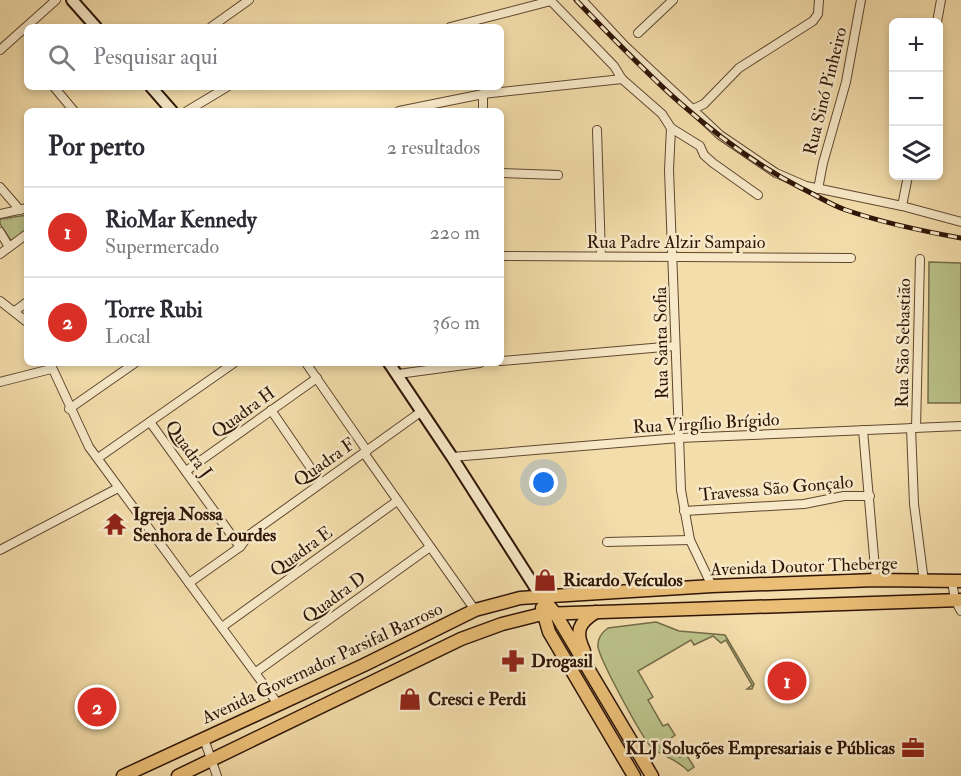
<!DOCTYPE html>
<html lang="pt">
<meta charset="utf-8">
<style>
body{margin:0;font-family:"IM FELL Double Pica",serif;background:#f7f7f7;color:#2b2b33}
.controls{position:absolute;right:18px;top:18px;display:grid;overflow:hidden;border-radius:9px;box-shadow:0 3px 9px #0003}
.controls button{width:54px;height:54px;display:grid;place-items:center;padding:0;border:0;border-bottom:2px solid #e1e1e2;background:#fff;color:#2b2b33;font:30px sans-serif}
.you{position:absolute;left:544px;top:483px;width:21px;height:21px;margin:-15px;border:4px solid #fff;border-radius:50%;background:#1a73e8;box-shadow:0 0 0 9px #1a73e833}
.badge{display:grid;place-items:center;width:39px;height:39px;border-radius:50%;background:#d93025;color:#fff;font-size:20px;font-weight:700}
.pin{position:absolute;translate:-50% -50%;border:3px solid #fff;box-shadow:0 2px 6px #0006}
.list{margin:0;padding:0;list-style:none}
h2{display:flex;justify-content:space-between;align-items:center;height:78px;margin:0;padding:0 24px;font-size:26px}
h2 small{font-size:20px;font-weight:400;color:#7c7c81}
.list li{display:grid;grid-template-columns:39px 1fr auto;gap:18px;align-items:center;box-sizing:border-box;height:90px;padding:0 24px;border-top:2px solid #e1e1e2}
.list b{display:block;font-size:22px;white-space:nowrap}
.list p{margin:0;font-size:20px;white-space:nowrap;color:#7c7c81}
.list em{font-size:20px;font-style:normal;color:#7c7c81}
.icon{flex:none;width:33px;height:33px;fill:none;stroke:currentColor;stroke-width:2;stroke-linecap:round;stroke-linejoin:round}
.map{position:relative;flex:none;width:961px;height:776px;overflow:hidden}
.search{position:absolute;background:#fff;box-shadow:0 3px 9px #0003;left:24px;top:24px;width:480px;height:66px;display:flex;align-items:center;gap:15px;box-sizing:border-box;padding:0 21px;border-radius:9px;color:#7c7c81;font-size:22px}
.panel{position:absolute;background:#fff;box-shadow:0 3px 9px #0003;left:24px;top:108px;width:480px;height:258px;border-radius:9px}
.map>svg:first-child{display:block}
</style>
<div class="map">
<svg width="961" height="776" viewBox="0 0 961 776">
<defs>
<pattern id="park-tufts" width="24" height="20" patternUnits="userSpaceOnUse" patternTransform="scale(1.5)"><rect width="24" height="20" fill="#bac189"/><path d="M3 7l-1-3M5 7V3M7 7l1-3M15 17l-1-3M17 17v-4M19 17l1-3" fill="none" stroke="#a0a575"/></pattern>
</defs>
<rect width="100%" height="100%" fill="#f3ddab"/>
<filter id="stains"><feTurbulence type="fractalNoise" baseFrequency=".00333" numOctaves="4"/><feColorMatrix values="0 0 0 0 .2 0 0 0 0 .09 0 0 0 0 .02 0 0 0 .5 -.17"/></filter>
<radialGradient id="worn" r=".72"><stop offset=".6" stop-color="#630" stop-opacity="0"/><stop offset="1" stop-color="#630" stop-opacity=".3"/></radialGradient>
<g fill="#bac189" stroke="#746b48" stroke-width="1.5">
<path d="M929,262L961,263V403H928Z"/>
<path d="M656,622L679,631L725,635L754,684L752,689H747L752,685L726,640L721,643L713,636L694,645L691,640L638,671L653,697L648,700L663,726L668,724L675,735L670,739L680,757L686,754L694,767L688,771C678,760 665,757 653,749C644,742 600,660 598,647C597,639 602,632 608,628Z"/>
</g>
<path fill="url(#park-tufts)" stroke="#746b48" stroke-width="1.5" d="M27,215V231L12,242L0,224V219Z"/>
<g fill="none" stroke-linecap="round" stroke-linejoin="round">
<g stroke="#604730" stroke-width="10">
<g id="minor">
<path d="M550,0L614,66L622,79L662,114L671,128L700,146L704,155L713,163L758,195"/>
<path d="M582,0L625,46L720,135L776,173L806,186L902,206L961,222"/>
<path d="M937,22L941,0"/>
<path d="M211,27L249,0"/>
<path d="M450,27L551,1"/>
<path d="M638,33L673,0"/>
<path d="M0,50L56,0"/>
<path d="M54,87L74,111"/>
<path d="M693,109L704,104L739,68L813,21L818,14L819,0"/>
<path d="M187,111L227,87"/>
<path d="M399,111L483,94L622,79"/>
<path d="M483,111V94"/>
<path d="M671,128L669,170L681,490L690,540L712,586"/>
<path d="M597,130L601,256"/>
<path d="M501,173L558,175"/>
<path d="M0,187L20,210"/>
<path d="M818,189L823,163L846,82L861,0"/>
<path d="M902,206L908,176"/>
<path d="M0,214L27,208"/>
<path d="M0,232L9,247"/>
<path d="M0,254L27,234"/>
<path d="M501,256L851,258"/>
<path d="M0,301L27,322"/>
<path d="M15,311L27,302"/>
<path d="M501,361L675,346"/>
<path d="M50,363L89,447L278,704"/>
<path d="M306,363L367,451"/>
<path d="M398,374L480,363"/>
<path d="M0,382L51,369"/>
<path d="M69,409L135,363"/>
<path d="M271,410L321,483"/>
<path d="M150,422L240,547"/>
<path d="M911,428L914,504L924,582"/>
<path d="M916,428L920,259"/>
<path d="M863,430L876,580"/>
<path d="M364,453L475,610"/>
<path d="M452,457L679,438L961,426"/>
<path d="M98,458L234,363"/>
<path d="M186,471L317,378"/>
<path d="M684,511L804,504L844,496H870"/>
<path d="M607,542L690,540"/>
<path d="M0,550L118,488"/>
<path d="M952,581L955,600L961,611"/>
<path d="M189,583L240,547L249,535L422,411"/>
<path d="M222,627L397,501"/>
<path d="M256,672L430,547"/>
<path d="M204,739L217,776"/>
</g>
</g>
<g stroke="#2f1507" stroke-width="14">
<g id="secondary">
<path d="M72,0L96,27"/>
<path d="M151,87L172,111"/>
<path d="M389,363L452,457L540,595"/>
</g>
</g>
<g stroke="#2f1507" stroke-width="15">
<g id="primary">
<path d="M540,595L555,613L652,776"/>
<path d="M542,608L549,632L634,776"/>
<path d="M584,651C575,632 578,623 596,612"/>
<path d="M123,776L364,665L475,610L520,598L712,586L876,580L961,581"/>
<path d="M178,776L461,639L502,624L542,614L961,600"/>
</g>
</g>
<use href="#minor" stroke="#f7e9c8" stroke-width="8"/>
<use href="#secondary" stroke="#f7e9c8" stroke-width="10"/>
<use href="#primary" stroke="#eabe76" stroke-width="12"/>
<g stroke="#2f1507" stroke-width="5">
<path id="rail" d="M576,0C645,72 712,142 801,188C816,195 831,205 846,210C883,223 922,231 961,238"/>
</g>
<use href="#rail" stroke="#f7e9c8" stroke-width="3" stroke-dasharray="9" stroke-linecap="butt"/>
</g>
<defs>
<g id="temple-bare" transform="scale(1.8)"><path d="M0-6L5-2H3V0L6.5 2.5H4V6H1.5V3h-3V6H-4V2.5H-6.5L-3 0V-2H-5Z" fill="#8f2418" stroke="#f7e9c8" stroke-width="2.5" paint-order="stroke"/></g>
<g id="shop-bare" transform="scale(1.8)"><path d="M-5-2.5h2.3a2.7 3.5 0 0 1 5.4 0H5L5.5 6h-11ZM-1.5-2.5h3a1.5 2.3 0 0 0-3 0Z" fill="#8f2418" stroke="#f7e9c8" stroke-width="2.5" paint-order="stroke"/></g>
<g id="pharmacy-bare" transform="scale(1.8)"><path d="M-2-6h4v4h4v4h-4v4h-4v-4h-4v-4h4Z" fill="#8f2418" stroke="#f7e9c8" stroke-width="2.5" paint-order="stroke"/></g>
<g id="office-bare" transform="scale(1.8)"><path d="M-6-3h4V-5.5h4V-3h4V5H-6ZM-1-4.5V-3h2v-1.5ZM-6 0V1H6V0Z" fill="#8f2418" stroke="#f7e9c8" stroke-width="2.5" paint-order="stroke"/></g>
</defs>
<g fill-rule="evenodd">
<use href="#temple-bare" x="115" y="524"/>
<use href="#shop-bare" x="545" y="580"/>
<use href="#pharmacy-bare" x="513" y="661"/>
<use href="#shop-bare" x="410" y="699"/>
<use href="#office-bare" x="913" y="748"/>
</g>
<g text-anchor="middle" stroke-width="5" stroke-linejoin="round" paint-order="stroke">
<g font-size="18" fill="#2f1507" stroke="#f7e9c8">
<text transform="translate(825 91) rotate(-76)" y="6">Rua Sinó Pinheiro</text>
<text x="676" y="248">Rua Padre Alzir Sampaio</text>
<text transform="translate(661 343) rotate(-91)" y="6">Rua Santa Sofia</text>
<text transform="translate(903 343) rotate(-89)" y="6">Rua São Sebastião</text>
<text transform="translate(243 412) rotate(-36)" y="6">Quadra H</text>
<text transform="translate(706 423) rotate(-3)" y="6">Rua Virgílio Brígido</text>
<text transform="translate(189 449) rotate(54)" y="6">Quadra J</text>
<text transform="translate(324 462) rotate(-35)" y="6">Quadra F</text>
<text transform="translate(776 488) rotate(-5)" y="6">Travessa São Gonçalo</text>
<text transform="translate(301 551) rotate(-36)" y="6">Quadra E</text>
<text transform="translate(804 566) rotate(-2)" y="6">Avenida Doutor Theberge</text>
<text transform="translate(334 597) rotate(-36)" y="6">Quadra D</text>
<text transform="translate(322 663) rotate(-25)" y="6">Avenida Governador Parsifal Barroso</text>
</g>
<g font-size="18" font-weight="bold" fill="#2f1507" stroke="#f7e9c8" text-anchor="start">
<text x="133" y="520">Igreja Nossa<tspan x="133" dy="21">Senhora de Lourdes</tspan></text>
<text x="563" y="586">Ricardo Veículos</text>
<text x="531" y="667">Drogasil</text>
<text x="428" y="705">Cresci e Perdi</text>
<text x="895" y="754" text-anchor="end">KLJ Soluções Empresariais e Públicas</text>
</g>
</g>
<rect width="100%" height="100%" filter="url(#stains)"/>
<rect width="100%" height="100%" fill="url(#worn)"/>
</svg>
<div class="controls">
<button>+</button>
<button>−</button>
<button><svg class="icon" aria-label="layers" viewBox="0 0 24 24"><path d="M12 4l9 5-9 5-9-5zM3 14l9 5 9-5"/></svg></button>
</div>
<div class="you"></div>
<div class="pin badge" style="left:787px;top:681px">1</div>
<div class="pin badge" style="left:97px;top:707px">2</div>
<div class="search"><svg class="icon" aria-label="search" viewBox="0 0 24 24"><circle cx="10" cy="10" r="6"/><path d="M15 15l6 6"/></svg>Pesquisar aqui</div>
<section class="panel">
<h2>Por perto<small>2 resultados</small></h2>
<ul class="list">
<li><span class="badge">1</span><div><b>RioMar Kennedy</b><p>Supermercado</p></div><em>220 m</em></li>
<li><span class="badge">2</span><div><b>Torre Rubi</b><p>Local</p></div><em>360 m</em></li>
</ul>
</section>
</div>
